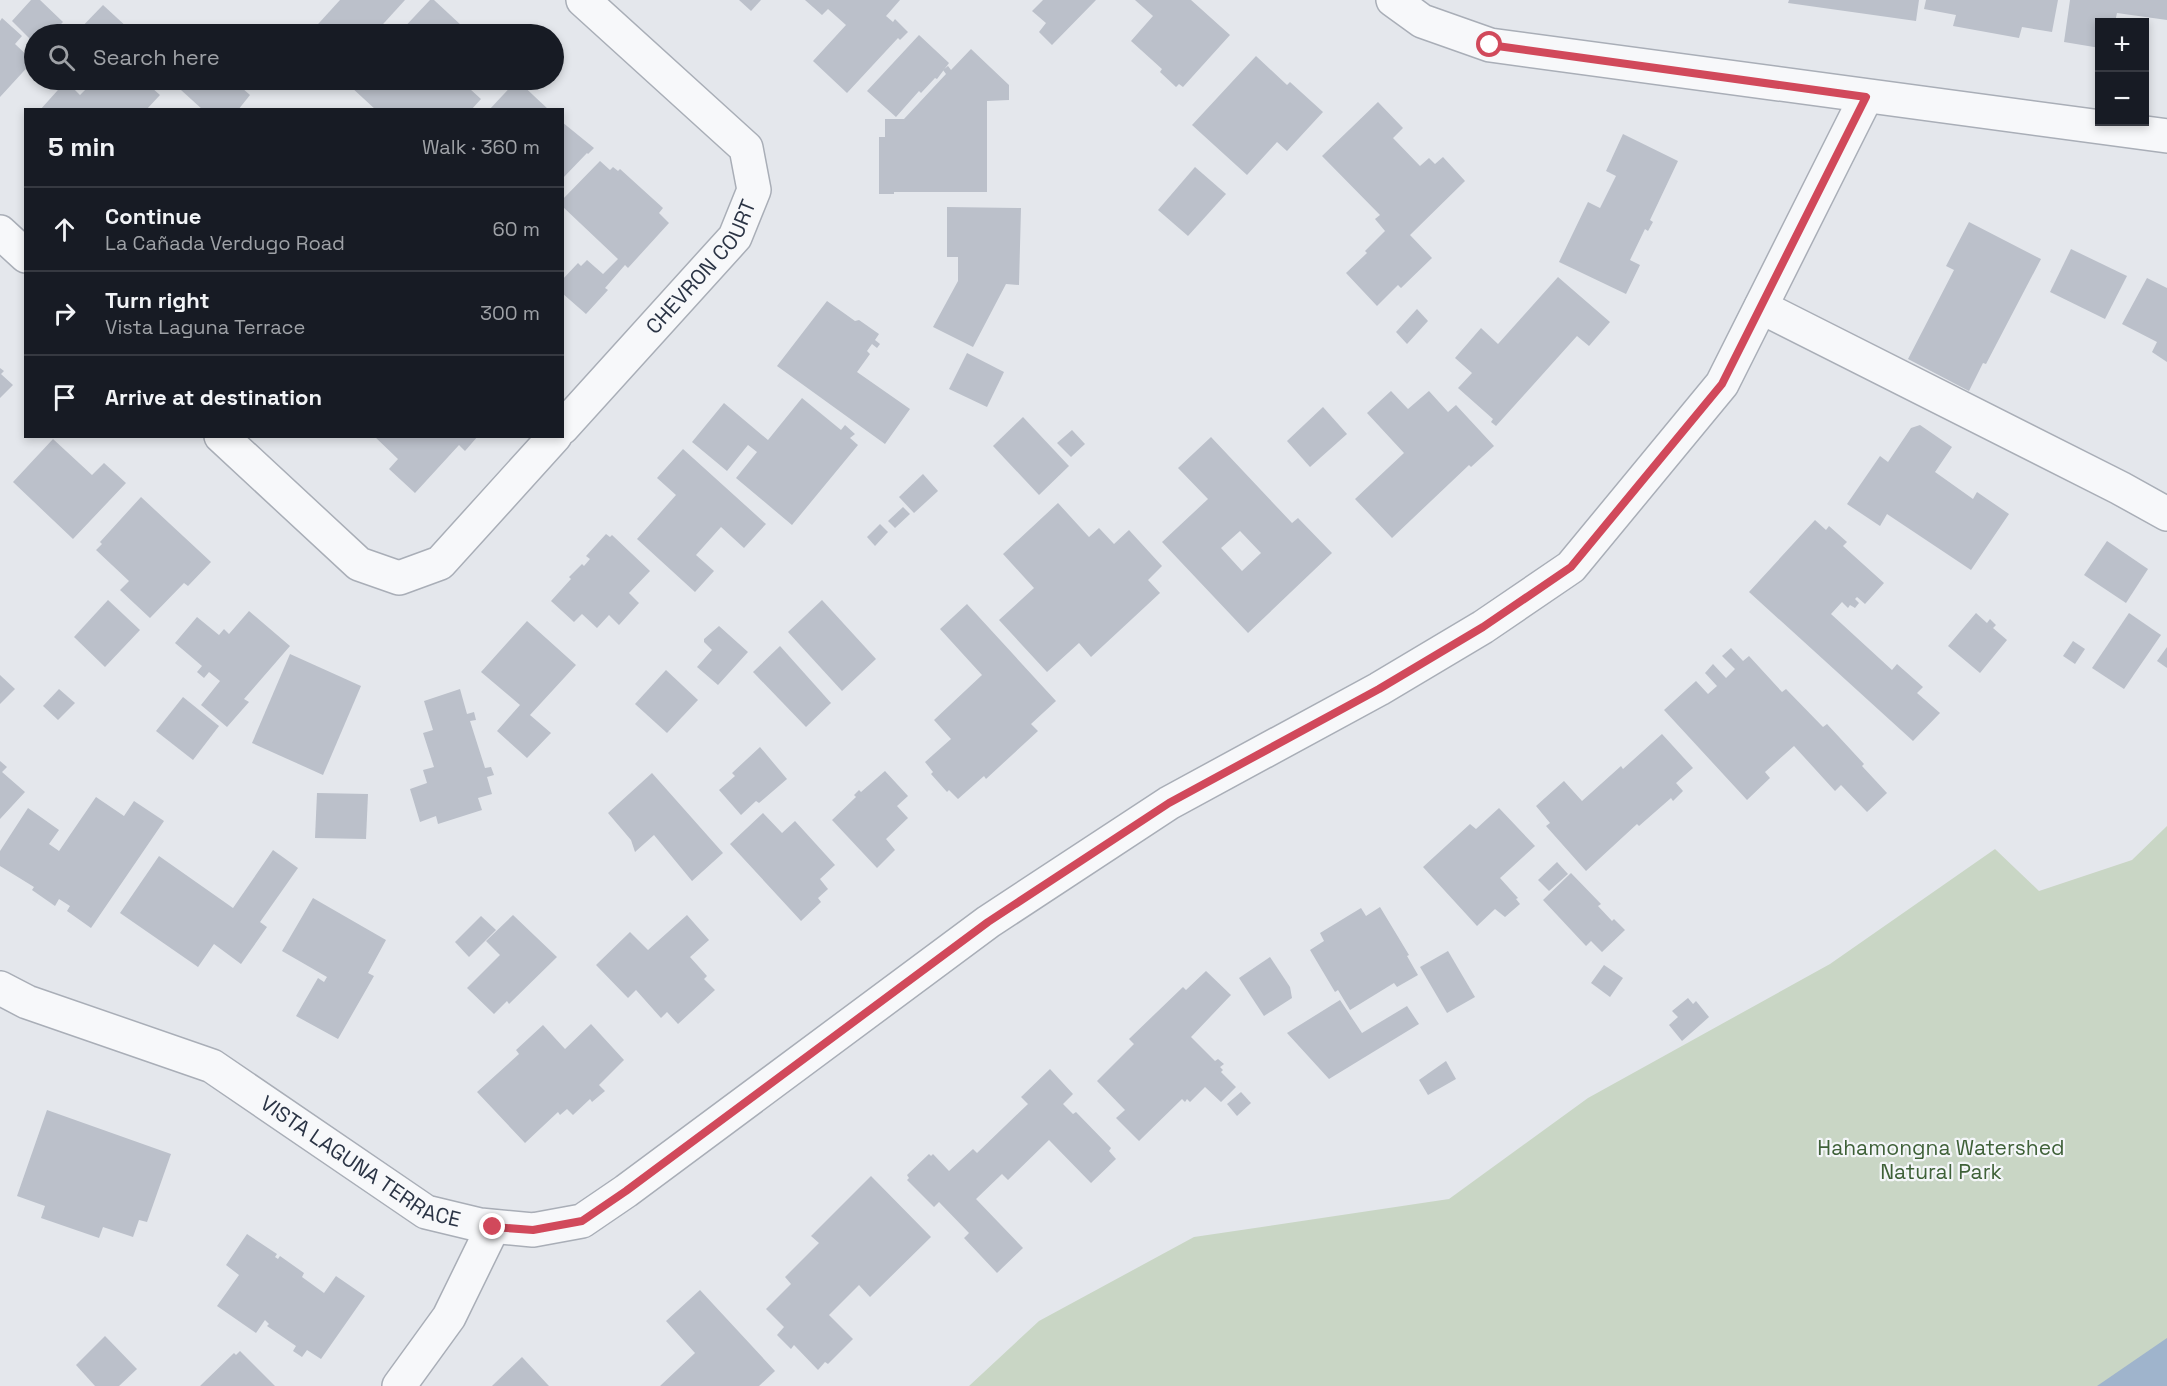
<!DOCTYPE html>
<meta charset="utf-8">
<style>
body{margin:0;font-family:"Space Grotesk",sans-serif;background:#20242c;color:#f1f3f6}
.controls{position:absolute;right:18px;top:18px;display:grid;overflow:hidden;border-radius:0px;box-shadow:0 3px 9px #0003}
.controls button{width:54px;height:54px;display:grid;place-items:center;padding:0;border:0;border-bottom:2px solid #363941;background:#171b24;color:#f1f3f6;font:30px sans-serif}
.stop{position:absolute;width:18px;height:18px;margin:-14px;border:4px solid #d1495b;border-radius:50%;background:#fff}
.stop.end{background:#d1495b;border-color:#fff;box-shadow:0 2px 6px #0008}
.list{margin:0;padding:0;list-style:none}
h2{display:flex;justify-content:space-between;align-items:center;height:78px;margin:0;padding:0 24px;font-size:26px}
h2 small{font-size:20px;font-weight:400;color:#9ea1a6}
.list li{display:grid;grid-template-columns:39px 1fr auto;gap:18px;align-items:center;box-sizing:border-box;height:84px;padding:0 24px;border-top:2px solid #363941}
.list b{display:block;font-size:22px;white-space:nowrap}
.list p{margin:0;font-size:20px;white-space:nowrap;color:#9ea1a6}
.list em{font-size:20px;font-style:normal;color:#9ea1a6}
.icon{flex:none;width:33px;height:33px;fill:none;stroke:currentColor;stroke-width:2;stroke-linecap:round;stroke-linejoin:round}
.map{position:relative;flex:none;width:2167px;height:1386px;overflow:hidden}
.search{position:absolute;background:#171b24;box-shadow:0 3px 9px #0003;left:24px;top:24px;width:540px;height:66px;display:flex;align-items:center;gap:15px;box-sizing:border-box;padding:0 21px;border-radius:33px;color:#9ea1a6;font-size:22px}
.panel{position:absolute;background:#171b24;box-shadow:0 3px 9px #0003;left:24px;top:108px;width:540px;height:330px;border-radius:0px}
.map>svg:first-child{display:block}
</style>
<div class="map">
<svg width="2167" height="1386" viewBox="0 0 2167 1386">
<rect width="100%" height="100%" fill="#e4e7ec"/>
<path fill="#c9d6c5" d="M2167,826V1386H969L1039,1321L1194,1237L1449,1199L1588,1098L1830,964L1995,849L2039,891L2132,860Z"/>
<path fill="#9fb4cc" d="M2167,1338V1386H2097Z"/>
<g fill="#bbc0ca" fill-rule="evenodd">
<path d="M31,0H40L63,22L51,34H34V43L12,21Z"/>
<path d="M340,0H405L374,34H309Z"/>
<path d="M430,0H434L462,26L455,34H398Z"/>
<path d="M739,0H761L751,11Z"/>
<path d="M805,0H900L886,16L893,22L895,19L908,32L900,40L898,38L847,93L813,61L846,25L828,9L822,15Z"/>
<path d="M1043,0H1096L1052,45L1039,32L1046,23L1032,11Z"/>
<path d="M1135,0H1191L1230,35L1183,87L1179,84L1176,87L1160,72L1162,69L1131,41L1153,16Z"/>
<path d="M1789,0H1919L1916,21L1788,3Z"/>
<path d="M1926,0H2058L2052,32L2022,27L2019,38L1953,26L1956,15L1924,9Z"/>
<path d="M2070,0H2167V20L2117,13L2115,22H2100V48L2064,42Z"/>
<path d="M103,5L129,29L124,34H77L76,33Z"/>
<path d="M2,18L22,36L15,44L33,61L0,97V21Z"/>
<path d="M919,35L949,63L937,79L935,78L921,93L919,91L896,117L867,91Z"/>
<path d="M971,49L1009,85V100L987,101V192H894V194H879V137H885V119H904L946,74L943,70L948,66L951,70Z"/>
<path d="M1256,56L1287,85L1290,82L1323,112L1287,151L1277,142L1247,175L1192,125Z"/>
<path d="M95,80H106L112,85L118,80H143L160,95L146,110H40L66,81L80,95Z"/>
<path d="M189,80H233L250,95L238,110H203L181,90Z"/>
<path d="M356,80H445L451,85L456,80H460L481,99L471,110H376L350,86Z"/>
<path d="M517,80L549,110H489Z"/>
<path d="M1378,102L1403,128L1393,138L1420,166L1429,158L1435,164L1443,157L1465,181L1410,235L1432,258L1401,288L1398,285L1377,306L1346,273L1367,253L1365,251L1385,231L1375,219L1380,215L1322,156Z"/>
<path d="M562,122L594,148L588,154L587,153L562,179Z"/>
<path d="M1623,134L1678,161L1650,220L1653,222L1648,231L1645,229L1630,260L1640,265L1626,294L1559,262L1588,202L1600,208L1616,176L1606,171Z"/>
<path d="M600,161L610,170L613,167L618,171L620,169L663,208L659,213L669,223L628,268L625,265L605,288L608,290L586,314L562,293V280L578,263L581,266L587,260L603,274L618,259L562,206V200Z"/>
<path d="M1195,167L1226,194L1188,236L1158,210Z"/>
<path d="M947,207L1021,208L1019,285L1006,284L973,347L933,327L958,281V257H947Z"/>
<path d="M1969,222L2041,259L1986,364L1983,363L1969,391L1908,359L1954,270L1946,266Z"/>
<path d="M2071,249L2127,276L2105,319L2050,292Z"/>
<path d="M1558,277L1610,322L1589,346L1577,336L1496,426L1491,422L1493,419L1458,388L1472,373L1455,358L1481,328L1498,344Z"/>
<path d="M2147,278L2167,288V362L2152,352L2157,342L2122,324Z"/>
<path d="M827,301L855,321L859,320L879,334L875,340L880,344L877,348L872,344L867,351L870,354L857,372L910,409L885,444L777,366Z"/>
<path d="M1417,309L1428,321L1407,344L1396,332Z"/>
<path d="M967,353L1004,372L987,407L949,389Z"/>
<path d="M0,368L4,371L1,374L13,385L0,398Z"/>
<path d="M1391,391L1408,409L1429,391L1448,412L1456,405L1494,446L1471,467L1469,465L1392,538L1355,499L1404,453L1367,413Z"/>
<path d="M802,398L841,430L845,425L855,434L850,438L858,445L792,525L736,478L757,452L748,445L727,471L692,442L724,403L768,440Z"/>
<path d="M1323,407L1347,434L1310,467L1287,441Z"/>
<path d="M1023,417L1069,466L1039,495L993,446Z"/>
<path d="M1920,425L1952,447L1935,472L1973,499L1977,492L2009,514L1971,570L1887,514L1880,526L1847,504L1880,456L1888,462L1911,428Z"/>
<path d="M1072,430L1085,444L1071,457L1057,443Z"/>
<path d="M374,436H478L465,451L459,445L415,493L389,469L398,459Z"/>
<path d="M1211,437L1292,523L1298,518L1332,553L1248,633L1162,542L1208,499L1178,468ZM1240,531L1261,553L1242,571L1221,548Z"/>
<path d="M53,439L92,475L104,463L126,483L73,539L13,482Z"/>
<path d="M683,449L766,524L744,548L721,527L696,555L714,571L695,592L637,539L676,495L657,478Z"/>
<path d="M923,474L938,491L914,513L899,497Z"/>
<path d="M141,497L211,562L188,586L184,583L150,618L120,590L129,581L96,550L102,544L100,542Z"/>
<path d="M1058,503L1089,537L1099,528L1114,544L1129,530L1162,566L1148,580L1160,593L1091,657L1079,643L1047,672L999,620L1034,588L1003,554Z"/>
<path d="M903,507L910,514L895,528L888,521Z"/>
<path d="M1815,520L1826,530L1829,526L1847,542L1843,546L1884,583L1865,604L1857,597L1855,599L1859,603L1855,608L1850,605L1848,608L1842,602L1831,614L1892,670L1897,664L1923,687L1917,693L1940,713L1913,741L1749,592Z"/>
<path d="M880,524L888,532L875,546L867,537Z"/>
<path d="M606,534L610,537L612,535L650,571L629,593L639,603L619,625L609,615L597,628L582,614L574,622L551,601L571,579L569,577L582,564L584,566L590,559L586,556Z"/>
<path d="M2107,541L2148,569L2126,603L2084,575Z"/>
<path d="M108,600L140,630L105,667L74,637Z"/>
<path d="M822,600L876,659L842,691L788,632Z"/>
<path d="M967,604L1056,701L1031,724L1038,731L986,779L984,776L958,799L949,790L947,792L931,774L933,772L925,762L951,739L934,720L982,675L940,629Z"/>
<path d="M249,611L290,646L244,699L249,702L227,727L201,705L220,681L209,672L204,678L197,672L202,666L175,643L197,617L219,635L224,629L229,634Z"/>
<path d="M1976,613L1987,623L1990,619L1996,625L1993,628L2007,640L1980,673L1948,646Z"/>
<path d="M2129,613L2161,635L2124,689L2092,668Z"/>
<path d="M527,621L576,665L530,715L551,733L527,758L497,731L520,705L481,672Z"/>
<path d="M719,626L748,652L718,685L697,667L712,650L704,642V639Z"/>
<path d="M2073,641L2085,649L2075,664L2063,656Z"/>
<path d="M780,646L831,703L806,727L753,672Z"/>
<path d="M2167,647V668L2157,661Z"/>
<path d="M1731,648L1743,661L1749,656L1782,692L1786,689L1823,727L1827,724L1864,764L1862,766L1887,793L1867,812L1841,785L1835,791L1794,746L1765,772L1770,778L1747,800L1664,710L1696,681L1708,694L1717,686L1705,673L1713,664L1726,678L1735,669L1722,656Z"/>
<path d="M290,654L361,686L323,775L252,743Z"/>
<path d="M666,670L698,700L667,733L635,704Z"/>
<path d="M0,675L15,689L0,704Z"/>
<path d="M59,689L75,703L58,720L43,706Z"/>
<path d="M460,689L467,714L474,712L476,720L470,721L485,768L491,767L494,775L487,777L492,794L478,798L482,810L438,824L436,816L420,822L410,789L427,783L423,770L434,767L423,733L433,730L424,701Z"/>
<path d="M183,697L219,726L193,760L156,731Z"/>
<path d="M1662,734L1693,768L1676,783L1683,791L1673,801L1671,798L1639,826L1637,824L1586,871L1546,826L1550,823L1536,806L1564,781L1582,801L1621,766L1623,769Z"/>
<path d="M760,747L787,779L759,803L756,801L741,815L719,790L735,776L732,773Z"/>
<path d="M0,761L7,767L2,772L25,792L0,819Z"/>
<path d="M885,771L908,796L897,806L908,818L886,839L895,850L877,868L832,820L856,797L854,795L859,790L861,792Z"/>
<path d="M652,773L723,853L692,881L654,835L635,852L631,840L608,813Z"/>
<path d="M317,793L368,794L366,839L315,838Z"/>
<path d="M96,797L124,816L134,801L164,821L91,928L67,911L70,906L59,899L55,906L32,890L34,887L0,866V851L28,808L59,830L49,844L59,851Z"/>
<path d="M1499,808L1535,846L1500,878L1518,898L1516,899L1520,904L1505,917L1495,909L1477,926L1423,867L1470,824L1476,829Z"/>
<path d="M763,813L782,833L795,821L835,865L820,879L828,889L818,898L821,902L801,921L730,844Z"/>
<path d="M273,850L298,868L260,922L267,927L241,964L214,944L198,967L120,913L159,856L233,908Z"/>
<path d="M1557,862L1568,874L1549,891L1538,880Z"/>
<path d="M1571,873L1601,904L1598,906L1612,921L1614,919L1625,930L1602,952L1591,941L1586,946L1543,900Z"/>
<path d="M313,898L386,940L368,973L374,976L338,1039L296,1016L318,978L324,982L327,977L282,951Z"/>
<path d="M1380,907L1409,955L1407,956L1418,975L1397,987L1394,983L1350,1010L1338,990L1335,992L1310,950L1324,941L1320,933L1361,908L1366,916Z"/>
<path d="M513,915L557,957L509,1004L507,1001L494,1014L467,988L500,955L486,941Z"/>
<path d="M687,915L709,940L690,957L707,976L704,979L715,990L678,1024L667,1012L661,1018L636,990L628,998L596,965L630,932L648,950Z"/>
<path d="M481,916L496,930L469,957L455,942Z"/>
<path d="M1448,951L1475,997L1447,1013L1420,967Z"/>
<path d="M1270,957L1290,987L1292,998L1264,1016L1239,978Z"/>
<path d="M1604,965L1623,978L1610,997L1591,983Z"/>
<path d="M1206,971L1231,995L1191,1037L1215,1061L1218,1059L1224,1064L1220,1067L1223,1070L1221,1072L1236,1087L1221,1102L1205,1087L1190,1102L1187,1099L1185,1102L1182,1099L1139,1141L1116,1118L1125,1110L1097,1081L1134,1044L1129,1039L1183,987L1186,990Z"/>
<path d="M1688,998L1693,1004L1696,1001L1709,1017L1682,1041L1669,1025L1678,1017L1672,1011Z"/>
<path d="M1340,1000L1362,1033L1407,1006L1419,1024L1329,1079L1287,1033Z"/>
<path d="M591,1024L624,1060L599,1085L605,1091L592,1102L590,1099L573,1115L567,1109L560,1115L558,1112L525,1143L477,1092L519,1054L516,1050L543,1025L565,1049Z"/>
<path d="M1446,1061L1456,1079L1428,1095L1419,1080Z"/>
<path d="M1050,1069L1073,1094L1063,1104L1073,1114L1076,1112L1111,1148L1109,1151L1116,1159L1091,1183L1049,1140L1008,1180L1002,1174L976,1199L1023,1248L997,1273L964,1238L969,1233L939,1202L934,1207L907,1180L909,1178L907,1175L929,1154L931,1156L933,1154L949,1171L973,1149L977,1153L1028,1104L1021,1097Z"/>
<path d="M1241,1092L1251,1103L1237,1116L1227,1104Z"/>
<path d="M47,1110L171,1154L147,1222L139,1220L133,1237L103,1227L99,1238L41,1218L45,1206L17,1196Z"/>
<path d="M871,1176L931,1237L870,1297L859,1285L829,1315L853,1339L828,1364L825,1362L818,1370L794,1345L791,1349L777,1335L784,1327L766,1309L791,1284L785,1277L819,1243L811,1236Z"/>
<path d="M247,1234L277,1254L275,1257L278,1259L280,1256L304,1273L302,1277L324,1293L336,1276L365,1296L321,1359L307,1350L302,1357L293,1351L296,1346L267,1326L269,1324L265,1320L256,1333L217,1306L239,1275L226,1265Z"/>
<path d="M700,1290L775,1371L759,1386H660L695,1353L666,1321Z"/>
<path d="M105,1336L137,1369L119,1386H95L76,1365Z"/>
<path d="M240,1351L275,1386H200L234,1353L236,1355Z"/>
<path d="M522,1357L549,1386H492Z"/>
</g>
<g fill="none" stroke-linecap="round" stroke-linejoin="round">
<g stroke="#a9aeb7" stroke-width="36">
<g id="minor">
<path d="M1393,0L1422,21L1490,45L2167,136"/>
<path d="M0,232L26,256"/>
<path d="M1761,307L2120,488L2167,514"/>
<path id="s1" d="M562,428L735,237L754,190L746,148L583,0"/>
<path d="M221,436L359,564L399,578L440,563L555,436"/>
<path id="s2" d="M0,988L27,1002L212,1066L426,1212L480,1225L533,1230L582,1221L626,1191L988,922L1169,803L1379,689L1483,627L1571,567L1722,384L1866,97"/>
<path d="M399,1386L449,1317L493,1227"/>
</g>
</g>
<use href="#minor" stroke="#f7f8fa" stroke-width="33"/>
</g>
<g fill="none" stroke-linecap="round" stroke-linejoin="round">
<path stroke="#d1495b" stroke-width="8" d="M493,1227L533,1230L582,1221L626,1191L988,922L1169,803L1379,689L1483,627L1571,567L1722,384L1866,97L1490,45"/>
</g>
<g text-anchor="middle" stroke-width="4.5" stroke-linejoin="round" paint-order="stroke">
<g font-size="21" fill="#2b3445" stroke="#f4f6f9">
<text dy="7" stroke="none"><textPath href="#s1" startOffset="214">CHEVRON COURT</textPath></text>
<text dy="7" stroke="none"><textPath href="#s2" startOffset="404">VISTA LAGUNA TERRACE</textPath></text>
</g>
<g font-size="21" fill="#3f6138" stroke="#f4f6f9">
<text x="1941" y="1155">Hahamongna Watershed<tspan x="1941" dy="24">Natural Park</tspan></text>
</g>
</g>
</svg>
<div class="controls">
<button>+</button>
<button>−</button>
</div>
<div class="stop" style="left:1490px;top:45px"></div>
<div class="stop end" style="left:493px;top:1227px"></div>
<div class="search"><svg class="icon" aria-label="search" viewBox="0 0 24 24"><circle cx="10" cy="10" r="6"/><path d="M15 15l6 6"/></svg>Search here</div>
<section class="panel">
<h2>5 min<small>Walk · 360 m</small></h2>
<ul class="list">
<li><svg class="icon" aria-label="ahead" viewBox="0 0 24 24"><path d="M12 20V5M6 11l6-6 6 6"/></svg><div><b>Continue</b><p>La Cañada Verdugo Road</p></div><em>60 m</em></li>
<li><svg class="icon" aria-label="right" viewBox="0 0 24 24"><path d="M7 20v-9h11M14 6l5 5-5 5"/></svg><div><b>Turn right</b><p>Vista Laguna Terrace</p></div><em>300 m</em></li>
<li><svg class="icon" aria-label="arrive" viewBox="0 0 24 24"><path d="M6 21V4h12l-3 4 3 4H6"/></svg><div><b>Arrive at destination</b></div></li>
</ul>
</section>
</div>
